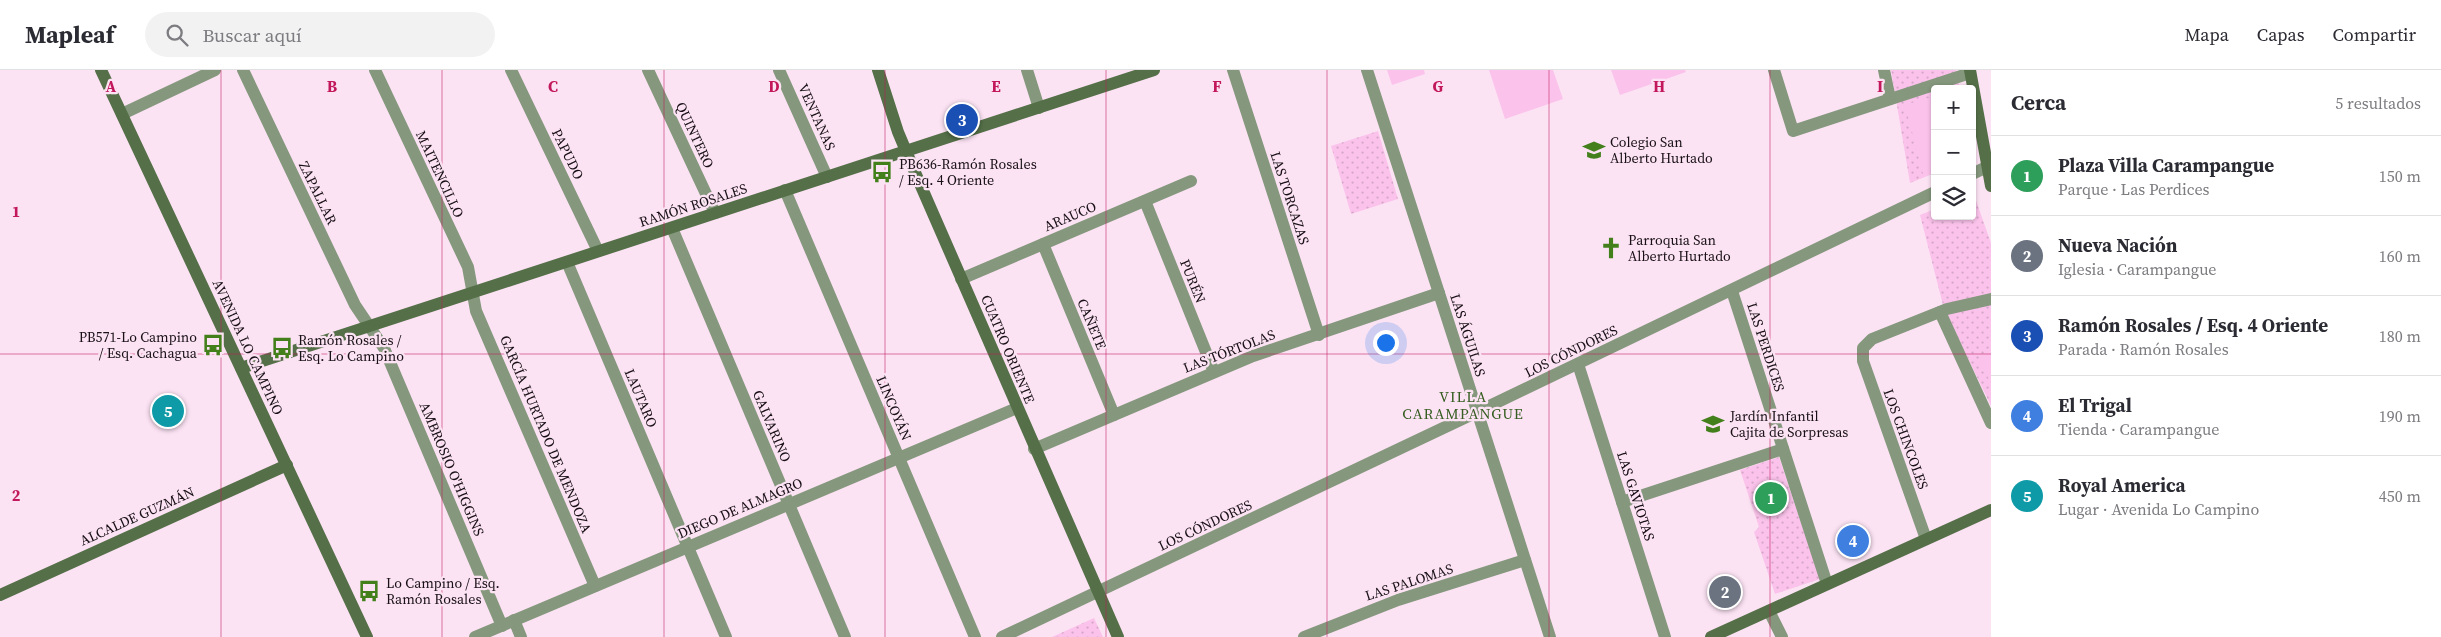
<!DOCTYPE html>
<html lang="es">
<meta charset="utf-8">
<style>
body{margin:0;font-family:"Source Serif 4",serif;background:#f2f2f3;color:#2b2b33}
.controls{position:absolute;right:15px;top:15px;display:grid;overflow:hidden;border-radius:5px;box-shadow:0 1px 4px #0004}
.controls button{width:45px;height:45px;display:grid;place-items:center;padding:0;border:0;border-bottom:1px solid #e1e1e2;background:#fff;color:#2b2b33;font:25px sans-serif}
.you{position:absolute;left:1385px;top:272px;width:18px;height:18px;margin:-12px;border:4px solid #fff;border-radius:50%;background:#1a73e8;box-shadow:0 0 0 8px #1a73e833}
.badge{display:grid;place-items:center;width:32px;height:32px;border-radius:50%;background:#0f766e;color:#fff;font-size:16px;font-weight:700}
.pin{position:absolute;translate:-50% -50%;border:2px solid #fff;box-shadow:0 1px 5px #0006}
.list{margin:0;padding:0;list-style:none}
h2{display:flex;justify-content:space-between;align-items:center;height:65px;margin:0;padding:0 20px;font-size:21px}
h2 small{font-size:16px;font-weight:400;color:#7c7c81}
.list li{display:grid;grid-template-columns:32px 1fr auto;gap:15px;align-items:center;box-sizing:border-box;height:80px;padding:0 20px;border-top:1px solid #e1e1e2}
.list b{display:block;font-size:19px;white-space:nowrap}
.list p{margin:0;font-size:16px;white-space:nowrap;color:#7c7c81}
.list em{font-size:16px;font-style:normal;color:#7c7c81}
.icon{flex:none;width:28px;height:28px;fill:none;stroke:currentColor;stroke-width:2;stroke-linecap:round;stroke-linejoin:round}
.map{position:relative;flex:none;width:1991px;height:567px;overflow:hidden}
header{display:flex;align-items:center;gap:30px;box-sizing:border-box;height:70px;padding:0 25px;background:#fff;border-bottom:1px solid #e1e1e2}
header strong{font-size:24px}
nav{display:flex;gap:28px;margin-inline-start:auto;font-size:18px}
.search{width:350px;height:45px;background:#f2f2f3;display:flex;align-items:center;gap:12px;box-sizing:border-box;padding:0 18px;border-radius:28px;color:#7c7c81;font-size:19px}
main{display:flex}
aside{flex:1;background:#fff}
.map>svg:first-child{display:block}
</style>
<header>
<strong>Mapleaf</strong>
<div class="search"><svg class="icon" aria-label="search" viewBox="0 0 24 24"><circle cx="10" cy="10" r="6"/><path d="M15 15l6 6"/></svg>Buscar aquí</div>
<nav><a>Mapa</a><a>Capas</a><a>Compartir</a></nav>
</header>
<main>
<div class="map">
<svg width="1991" height="567" viewBox="0 0 1991 567">
<defs>
<pattern id="grass-dots" width="8" height="8" patternUnits="userSpaceOnUse" patternTransform="scale(1.25)"><rect width="8" height="8" fill="#fbc3eb"/><path d="M2 2h.1M6 6h.1" fill="none" stroke="#d6a6c9" stroke-width="1.8" stroke-linecap="round"/></pattern>
</defs>
<rect width="100%" height="100%" fill="#fce3f4"/>
<g fill="url(#grass-dots)">
<path d="M1891,0H1956L1960,19H1935V103L1910,113Z"/>
<path d="M1378,61L1398,129L1351,144L1331,76Z"/>
<path d="M1973,122L1991,173V336L1944,239L1920,145L1935,139V146H1972Z"/>
<path d="M1779,387L1820,509L1775,524L1754,462L1759,457L1740,400Z"/>
<path d="M1094,548L1103,567H1052Z"/>
</g>
<g fill="#fbc3eb">
<path d="M1387,0H1424L1425,4L1392,15Z"/>
<path d="M1489,0H1553L1563,29L1505,49Z"/>
<path d="M1611,0H1685L1686,2L1620,25Z"/>
<path d="M1935,26V99L1923,104L1905,35Z"/>
<path d="M1991,284V314L1980,290Z"/>
</g>
<g fill="none" stroke-linecap="round" stroke-linejoin="round">
<g stroke="#85987d" stroke-width="12">
<path d="M243,0L355,235L384,278L502,556"/>
<path d="M375,0L468,197L476,241L595,516"/>
<path d="M511,0L598,181"/>
<path d="M648,0L715,143"/>
<path d="M779,0L827,107"/>
<path d="M1027,0L1039,38"/>
<path d="M1233,0L1319,265"/>
<path d="M1367,0L1550,567"/>
<path d="M1774,0L1793,61L1970,3"/>
<path d="M1884,0L1890,29"/>
<path d="M122,44L215,0"/>
<path d="M1972,104L1991,95"/>
<path d="M785,120L975,567"/>
<path d="M1145,131L1214,302"/>
<path d="M672,158L845,567"/>
<path d="M1043,174L1114,345"/>
<path d="M567,192L726,567"/>
<path d="M961,209L1191,111"/>
<path d="M1732,221L1827,514"/>
<path d="M1940,242L1991,353"/>
<path d="M1578,294L1665,567"/>
<path d="M1034,379L1253,286L1439,223"/>
<path d="M1622,432L1783,379"/>
<path d="M1926,469L1863,291V278L1872,269L1947,239L1991,229"/>
<path d="M1769,541L1782,567"/>
<path d="M514,550L521,567"/>
<path d="M475,567L1017,338"/>
<path d="M1002,567L1477,342L1935,122"/>
<path d="M1304,567L1398,530L1525,490"/>
</g>
<g stroke="#557048" stroke-width="12">
<path d="M101,0L367,567"/>
<path d="M878,0L898,62L914,100L1118,567"/>
<path d="M1970,0L1991,116"/>
<path d="M241,298L1154,0"/>
<path d="M0,525L287,395"/>
<path d="M1711,567L1991,440"/>
</g>
</g>
<path fill="none" stroke="#c2185b" stroke-width="1" stroke-opacity="0.55" d="M221,0V567M442,0V567M664,0V567M885,0V567M1106,0V567M1327,0V567M1549,0V567M1770,0V567M0,284H1991"/>
<defs>
<g id="school-bare" transform="scale(1.725)"><path d="M0-5L7-2L0 1L-7-2ZM-4 1L0 2.5L4 1V4Q0 6-4 4Z" fill="#43801c" stroke="#fce3f4" stroke-width="2.5" paint-order="stroke"/></g>
<g id="bus-bare" transform="scale(1.725)"><path d="M-5-6H5V4H4V6H2V4H-2V6H-4V4H-5ZM-3.5-4V0h7V-4ZM-3.5 1.2v1.5H-2V1.2ZM2 1.2v1.5H3.5V1.2Z" fill="#43801c" stroke="#fce3f4" stroke-width="2.5" paint-order="stroke"/></g>
<g id="church-bare" transform="scale(1.725)"><path d="M-1.2-6h2.4v3.5h3.3v2.4h-3.3V6h-2.4V-.1h-3.3v-2.4h3.3Z" fill="#43801c" stroke="#fce3f4" stroke-width="2.5" paint-order="stroke"/></g>
</defs>
<g fill-rule="evenodd">
<use href="#school-bare" x="1594" y="80"/>
<use href="#bus-bare" x="882" y="102"/>
<use href="#church-bare" x="1611" y="178"/>
<use href="#bus-bare" x="213" y="275"/>
<use href="#bus-bare" x="282" y="278"/>
<use href="#school-bare" x="1713" y="354"/>
<use href="#bus-bare" x="369" y="521"/>
</g>
<g text-anchor="middle" stroke-width="4.5" stroke-linejoin="round" paint-order="stroke">
<g font-size="14" fill="#181016" stroke="#fce3f4">
<text transform="translate(817 47) rotate(66)" y="5">VENTANAS</text>
<text transform="translate(695 65) rotate(65)" y="5">QUINTERO</text>
<text transform="translate(568 84) rotate(64)" y="5">PAPUDO</text>
<text transform="translate(440 104) rotate(65)" y="5">MAITENCILLO</text>
<text transform="translate(318 123) rotate(64)" y="5">ZAPALLAR</text>
<text transform="translate(1290 128) rotate(72)" y="5">LAS TORCAZAS</text>
<text transform="translate(693 135) rotate(-18)" y="5">RAMÓN ROSALES</text>
<text transform="translate(1070 146) rotate(-23)" y="5">ARAUCO</text>
<text transform="translate(1193 211) rotate(68)" y="5">PURÉN</text>
<text transform="translate(1092 254) rotate(67)" y="5">CAÑETE</text>
<text transform="translate(1468 265) rotate(72)" y="5">LAS ÁGUILAS</text>
<text transform="translate(248 277) rotate(65)" y="5">AVENIDA LO CAMPINO</text>
<text transform="translate(1766 277) rotate(72)" y="5">LAS PERDICES</text>
<text transform="translate(1008 279) rotate(67)" y="5">CUATRO ORIENTE</text>
<text transform="translate(1229 281) rotate(-21)" y="5">LAS TÓRTOLAS</text>
<text transform="translate(1571 281) rotate(-26)" y="5">LOS CÓNDORES</text>
<text transform="translate(641 328) rotate(67)" y="5">LAUTARO</text>
<text transform="translate(894 338) rotate(67)" y="5">LINCOYÁN</text>
<text transform="translate(772 356) rotate(67)" y="5">GALVARINO</text>
<text transform="translate(546 364) rotate(67)" y="5">GARCÍA HURTADO DE MENDOZA</text>
<text transform="translate(1906 369) rotate(70)" y="5">LOS CHINCOLES</text>
<text transform="translate(452 399) rotate(67)" y="5">AMBROSIO O'HIGGINS</text>
<text transform="translate(1636 426) rotate(72)" y="5">LAS GAVIOTAS</text>
<text transform="translate(740 438) rotate(-23)" y="5">DIEGO DE ALMAGRO</text>
<text transform="translate(137 446) rotate(-24)" y="5">ALCALDE GUZMÁN</text>
<text transform="translate(1205 455) rotate(-25)" y="5">LOS CÓNDORES</text>
<text transform="translate(1409 512) rotate(-18)" y="5">LAS PALOMAS</text>
</g>
<g font-size="14" fill="#181016" stroke="#fce3f4" text-anchor="start">
<text x="1610" y="77">Colegio San<tspan x="1610" dy="16">Alberto Hurtado</tspan></text>
<text x="899" y="99">PB636-Ramón Rosales<tspan x="899" dy="16">/ Esq. 4 Oriente</tspan></text>
<text x="1628" y="175">Parroquia San<tspan x="1628" dy="16">Alberto Hurtado</tspan></text>
<text x="197" y="272" text-anchor="end">PB571-Lo Campino<tspan x="197" dy="16">/ Esq. Cachagua</tspan></text>
<text x="298" y="275">Ramón Rosales /<tspan x="298" dy="16">Esq. Lo Campino</tspan></text>
<text x="1730" y="351">Jardín Infantil<tspan x="1730" dy="16">Cajita de Sorpresas</tspan></text>
<text x="386" y="518">Lo Campino / Esq.<tspan x="386" dy="16">Ramón Rosales</tspan></text>
</g>
<g font-size="15" letter-spacing="1" fill="#355d20" stroke="#fce3f4">
<text x="1463" y="332">VILLA<tspan x="1463" dy="17">CARAMPANGUE</tspan></text>
</g>
</g>
<g font-size="16" text-anchor="middle" font-weight="bold" fill="#c2185b" stroke="#fce3f4" stroke-width="4.5" stroke-linejoin="round" paint-order="stroke">
<text x="111" y="22">A</text>
<text x="332" y="22">B</text>
<text x="553" y="22">C</text>
<text x="774" y="22">D</text>
<text x="996" y="22">E</text>
<text x="1217" y="22">F</text>
<text x="1438" y="22">G</text>
<text x="1659" y="22">H</text>
<text x="1880" y="22">I</text>
<text x="16" y="147">1</text>
<text x="16" y="431">2</text>
</g>
</svg>
<div class="controls">
<button>+</button>
<button>−</button>
<button><svg class="icon" aria-label="layers" viewBox="0 0 24 24"><path d="M12 4l9 5-9 5-9-5zM3 14l9 5 9-5"/></svg></button>
</div>
<div class="you"></div>
<div class="pin badge" style="left:1771px;top:428px;background:#2e9e5b">1</div>
<div class="pin badge" style="left:1725px;top:522px;background:#6b7280">2</div>
<div class="pin badge" style="left:962px;top:50px;background:#1a4fb4">3</div>
<div class="pin badge" style="left:1853px;top:471px;background:#3f7fe0">4</div>
<div class="pin badge" style="left:168px;top:341px;background:#0f9aa8">5</div>
</div>
<aside>
<h2>Cerca<small>5 resultados</small></h2>
<ul class="list">
<li><span class="badge" style="background:#2e9e5b">1</span><div><b>Plaza Villa Carampangue</b><p>Parque · Las Perdices</p></div><em>150 m</em></li>
<li><span class="badge" style="background:#6b7280">2</span><div><b>Nueva Nación</b><p>Iglesia · Carampangue</p></div><em>160 m</em></li>
<li><span class="badge" style="background:#1a4fb4">3</span><div><b>Ramón Rosales / Esq. 4 Oriente</b><p>Parada · Ramón Rosales</p></div><em>180 m</em></li>
<li><span class="badge" style="background:#3f7fe0">4</span><div><b>El Trigal</b><p>Tienda · Carampangue</p></div><em>190 m</em></li>
<li><span class="badge" style="background:#0f9aa8">5</span><div><b>Royal America</b><p>Lugar · Avenida Lo Campino</p></div><em>450 m</em></li>
</ul>
</aside>
</main>
